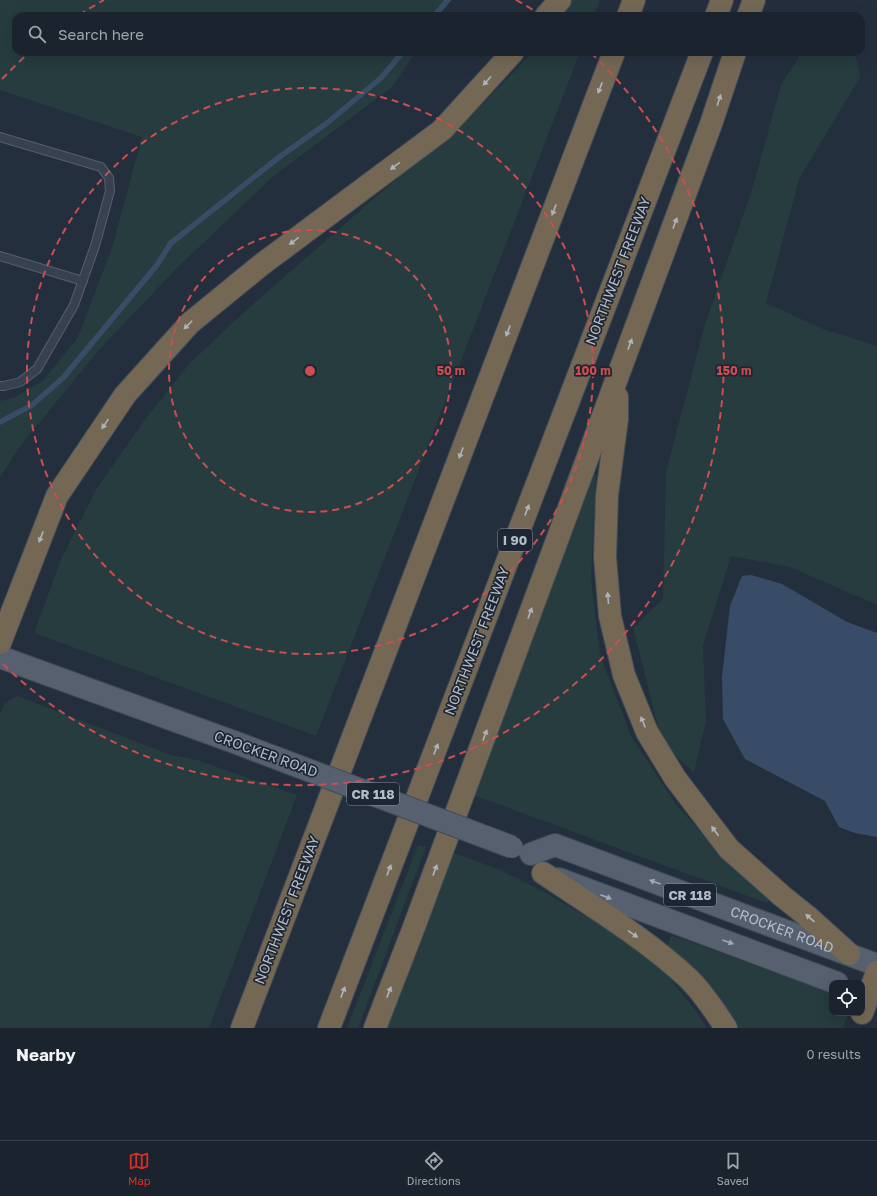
<!DOCTYPE html>
<style>
body{margin:0;font-family:"Golos Text",sans-serif;background:#282f3a;color:#f1f3f6}
.controls{position:absolute;right:12px;bottom:12px;display:grid;overflow:hidden;border-radius:8px;box-shadow:0 4px 16px #0002}
.controls button{width:36px;height:36px;display:grid;place-items:center;padding:0;border:0;border-bottom:1px solid #39404a;background:#1b232e;color:#f1f3f6;font:20px sans-serif}
.list{margin:0;padding:0;list-style:none}
h2{display:flex;justify-content:space-between;align-items:center;height:52px;margin:0;padding:0 16px;font-size:17px}
h2 small{font-size:13px;font-weight:400;color:#a0a4aa}
.icon{flex:none;width:22px;height:22px;fill:none;stroke:currentColor;stroke-width:2;stroke-linecap:round;stroke-linejoin:round}
.map{position:relative;flex:none;width:877px;height:1028px;overflow:hidden}
.search{position:absolute;background:#1b232e;box-shadow:0 4px 16px #0002;left:12px;right:12px;top:12px;height:44px;display:flex;align-items:center;gap:10px;box-sizing:border-box;padding:0 14px;border-radius:12px;color:#a0a4aa;font-size:15px}
.sheet{height:112px;background:#1b232e}
nav{display:flex;justify-content:space-around;align-items:center;box-sizing:border-box;height:56px;border-top:1px solid #39404a;background:#1b232e;font-size:11px;color:#a0a4aa}
nav a{display:grid;justify-items:center;gap:2px}
nav .on{color:#d93025}
.map>svg:first-child{display:block}
</style>
<div class="map">
<svg width="877" height="1028" viewBox="0 0 877 1028">
<rect width="100%" height="100%" fill="#242f3e"/>
<g fill="#263c3f">
<path d="M0,0H451L440,16H16V52H416L392,87L274,176L179,266L98,351L21,445L0,477V401L13,398L43,381L78,337L112,248L142,137L0,90Z"/>
<path d="M569,0H600L594,16H560Z"/>
<path d="M532,52H580L316,736L34,633L62,557L97,488L144,421L189,364L241,315L387,187L458,128L512,74Z"/>
<path d="M802,52H855L860,77L799,179L766,303L823,329L877,346V605L790,567L731,556L703,646L706,721L694,773L662,742L633,628L663,599L666,472L705,324L751,193L781,85Z"/>
<path d="M590,472L596,475L591,577L600,655L631,736L675,803L733,869L771,896L767,903L471,794Z"/>
<path d="M17,696L171,755L197,760L297,795L209,1028H0V714L4,704Z"/>
<path d="M418,845L426,847L358,1028H347Z"/>
<path d="M451,852L498,869L543,891L623,938L637,951L658,963L698,1014L707,1028H386Z"/>
<path d="M671,935L832,993V1013L848,1014L843,1028H739L734,1019L667,948Z"/>
</g>
<path fill="#394c67" d="M751,575L782,584L847,622L877,633V837L855,833L839,827L825,801L745,759L723,719L722,677L730,606L742,576Z"/>
<g fill="none" stroke-linecap="round" stroke-linejoin="round">
<g stroke="#394c67" stroke-width="5.5">
<path d="M434,16L448,0"/>
<path d="M0,422L32,405L63,378L157,265L171,243L278,158L327,123L381,78L403,52"/>
</g>
<g stroke="#565f6c" stroke-width="10">
<g id="service">
<path d="M0,137L101,167L109,178L110,191L95,246L74,305L37,369L20,382L4,386H0"/>
<path d="M0,256L83,281"/>
</g>
</g>
<g stroke="#414a57" stroke-width="24">
<g id="primary">
<path d="M0,657L234,742"/>
<path id="s1" d="M531,854L555,845L877,965"/>
<path d="M559,879L837,983"/>
</g>
</g>
<g stroke="#434c59" stroke-width="24">
<g id="motorway">
<path d="M546,16L560,0"/>
<path d="M628,16L634,0"/>
<path d="M716,16L722,0"/>
<path d="M748,16L754,0"/>
<path d="M617,397V419L607,495L605,557L610,616L624,675L647,732L675,778L729,849L782,896L807,916L849,954"/>
<path d="M0,643L57,496L125,395L190,323L261,265L442,130L513,52"/>
<path d="M543,873C593,907 645,938 689,979C703,993 715,1011 726,1028"/>
<path d="M862,1013L877,972"/>
<path d="M242,1028L614,52"/>
<path d="M329,1028L702,52"/>
<path d="M375,1028L414,927L711,124L735,52"/>
</g>
</g>
<use href="#service" stroke="#38414e" stroke-width="8"/>
<use href="#primary" stroke="#56606e" stroke-width="22"/>
<use href="#motorway" stroke="#746855" stroke-width="22"/>
<g stroke="#414a57" stroke-width="24" stroke-linecap="butt">
<path id="primary-bridge" d="M234,742L512,847"/>
</g>
<use href="#primary-bridge" stroke="#56606e" stroke-width="22"/>
</g>
<defs><path id="oneway-solid" d="M-6-.8H1V-3.2L6.5 0L1 3.2V.8H-6Z"/></defs>
<g fill="#aeb4bd">
<use href="#oneway-solid" transform="translate(487 81) rotate(132)"/>
<use href="#oneway-solid" transform="translate(600 88) rotate(111)"/>
<use href="#oneway-solid" transform="translate(719 100) rotate(-72)"/>
<use href="#oneway-solid" transform="translate(395 166) rotate(143)"/>
<use href="#oneway-solid" transform="translate(554 210) rotate(111)"/>
<use href="#oneway-solid" transform="translate(675 223) rotate(-70)"/>
<use href="#oneway-solid" transform="translate(294 241) rotate(143)"/>
<use href="#oneway-solid" transform="translate(188 325) rotate(135)"/>
<use href="#oneway-solid" transform="translate(508 331) rotate(111)"/>
<use href="#oneway-solid" transform="translate(630 344) rotate(-70)"/>
<use href="#oneway-solid" transform="translate(105 424) rotate(124)"/>
<use href="#oneway-solid" transform="translate(461 453) rotate(111)"/>
<use href="#oneway-solid" transform="translate(527 510) rotate(-69)"/>
<use href="#oneway-solid" transform="translate(41 537) rotate(111)"/>
<use href="#oneway-solid" transform="translate(608 598) rotate(-95)"/>
<use href="#oneway-solid" transform="translate(530 613) rotate(-70)"/>
<use href="#oneway-solid" transform="translate(643 722) rotate(-112)"/>
<use href="#oneway-solid" transform="translate(485 735) rotate(-70)"/>
<use href="#oneway-solid" transform="translate(436 749) rotate(-69)"/>
<use href="#oneway-solid" transform="translate(715 831) rotate(-127)"/>
<use href="#oneway-solid" transform="translate(389 870) rotate(-69)"/>
<use href="#oneway-solid" transform="translate(435 870) rotate(-70)"/>
<use href="#oneway-solid" transform="translate(810 918) rotate(-139)"/>
<use href="#oneway-solid" transform="translate(633 934) rotate(34)"/>
<use href="#oneway-solid" transform="translate(343 992) rotate(-69)"/>
<use href="#oneway-solid" transform="translate(389 992) rotate(-69)"/>
</g>
<g fill="#a1aab7">
<use href="#oneway-solid" transform="translate(655 882) rotate(-160)"/>
<use href="#oneway-solid" transform="translate(606 897) rotate(21)"/>
<use href="#oneway-solid" transform="translate(728 942) rotate(20)"/>
</g>
<g fill="none" stroke="#ce4d50" stroke-width="2" stroke-dasharray="7 5">
<circle cx="310" cy="371" r="141"/>
<circle cx="310" cy="371" r="283"/>
<path d="M2 79A424 424 0 0 1 29 53M79 15A424 424 0 0 1 104 0M516 0A424 424 0 0 1 541 15M591 53A424 424 0 1 1 2 663"/>
</g>
<g text-anchor="middle" stroke-width="3.5" stroke-linejoin="round" paint-order="stroke">
<g fill="#1d2633" stroke="#878f9c" stroke-width="1">
<rect x="498" y="529" width="34" height="22" rx="3"/>
<rect x="347" y="783" width="52" height="22" rx="3"/>
<rect x="664" y="884" width="52" height="22" rx="3"/>
</g>
<g font-size="13" font-weight="bold" fill="#b4bcc9">
<text x="515" y="545">I 90</text>
<text x="373" y="799">CR 118</text>
<text x="690" y="900">CR 118</text>
</g>
<g font-size="14" fill="#b4bcc9" stroke="#1d2633">
<text transform="translate(618 271) rotate(-69)" y="5">NORTHWEST FREEWAY</text>
<text transform="translate(477 641) rotate(-69)" y="5">NORTHWEST FREEWAY</text>
<text transform="translate(266 754) rotate(20)" y="5">CROCKER ROAD</text>
<text transform="translate(287 910) rotate(-69)" y="5">NORTHWEST FREEWAY</text>
<text dy="5" stroke="none"><textPath href="#s1" startOffset="268">CROCKER ROAD</textPath></text>
</g>
</g>
<circle cx="310" cy="371" r="6" fill="#ce4d50" stroke="#1d2633" stroke-width="2"/>
<g font-size="12" text-anchor="middle" font-weight="bold" fill="#ce4d50" stroke="#1d2633" stroke-width="3.5" stroke-linejoin="round" paint-order="stroke">
<text x="451" y="375">50 m</text>
<text x="593" y="375">100 m</text>
<text x="734" y="375">150 m</text>
</g>
</svg>
<div class="controls">
<button><svg class="icon" aria-label="locate" viewBox="0 0 24 24"><circle cx="12" cy="12" r="6"/><path d="M12 2v4M12 18v4M2 12h4M18 12h4"/></svg></button>
</div>
<div class="search"><svg class="icon" aria-label="search" viewBox="0 0 24 24"><circle cx="10" cy="10" r="6"/><path d="M15 15l6 6"/></svg>Search here</div>
</div>
<section class="sheet">
<h2>Nearby<small>0 results</small></h2>
<ul class="list">
</ul>
</section>
<nav>
<a class="on"><svg class="icon" aria-label="map" viewBox="0 0 24 24"><path d="M3 6l6-2 6 2 6-2v14l-6 2-6-2-6 2zM9 4v14M15 6v14"/></svg>Map</a>
<a><svg class="icon" aria-label="directions" viewBox="0 0 24 24"><path d="M12 3l9 9-9 9-9-9zM9 14v-3h6M13 9l2 2-2 2"/></svg>Directions</a>
<a><svg class="icon" aria-label="saved" viewBox="0 0 24 24"><path d="M7 4h10v16l-5-4-5 4z"/></svg>Saved</a>
</nav>
